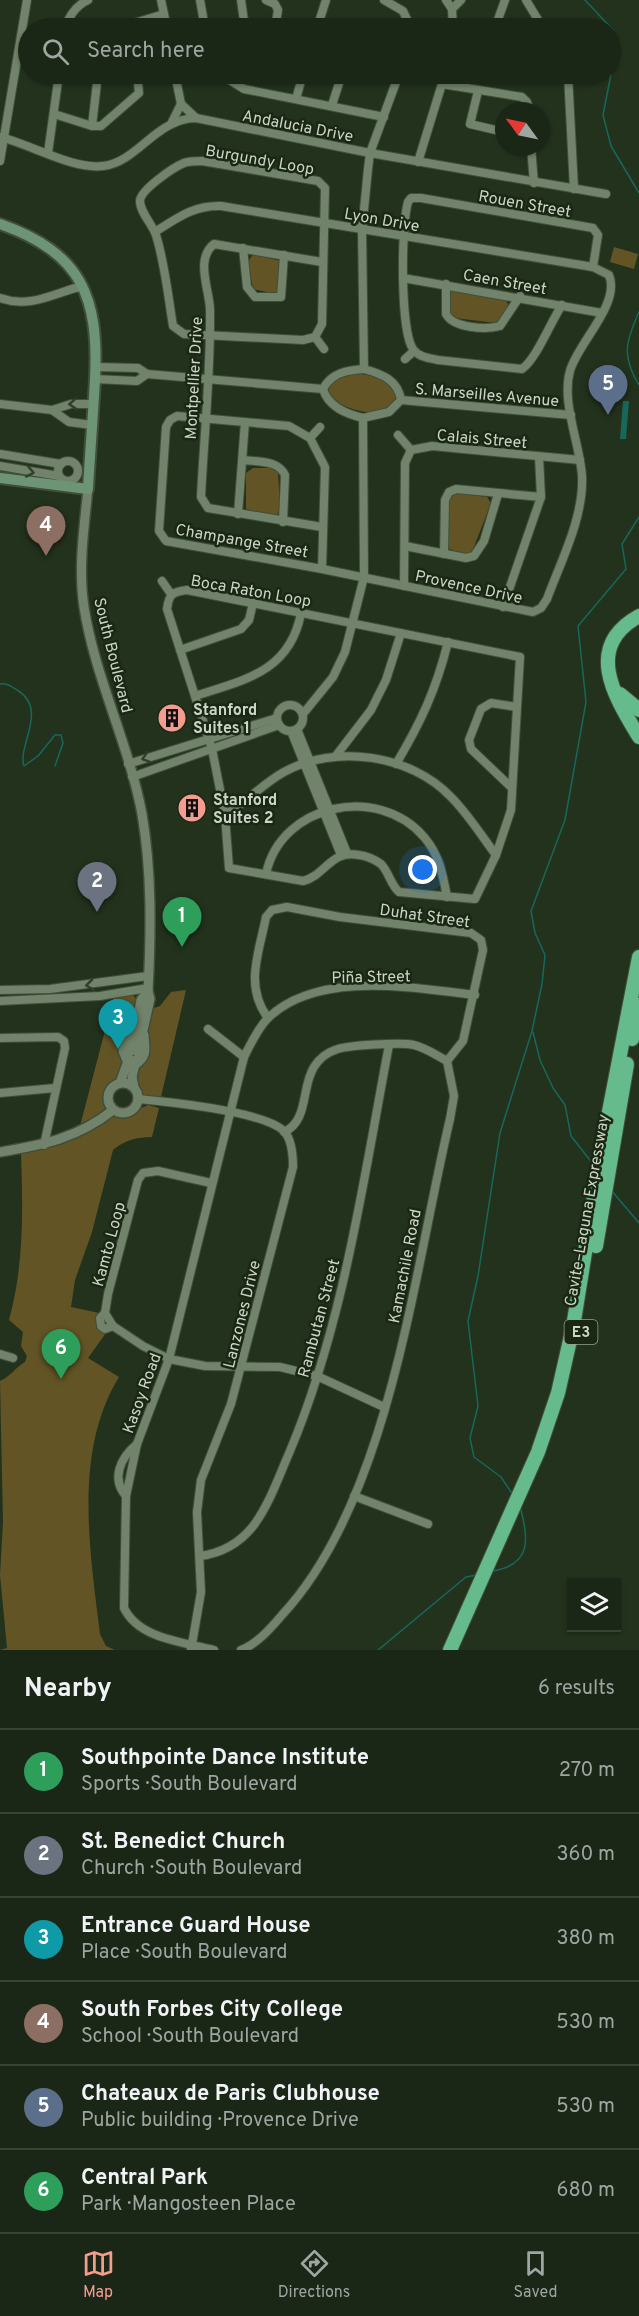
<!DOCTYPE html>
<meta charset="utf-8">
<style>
body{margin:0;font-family:Overpass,sans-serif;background:#232e1f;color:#f1f3f6}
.controls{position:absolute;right:18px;bottom:18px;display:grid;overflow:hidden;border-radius:0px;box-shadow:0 2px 4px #0004}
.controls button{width:54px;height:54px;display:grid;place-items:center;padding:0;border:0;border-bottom:2px solid #384335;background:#1a2616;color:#f1f3f6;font:30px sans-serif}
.compass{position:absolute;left:495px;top:102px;width:54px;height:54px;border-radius:50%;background:#1a2616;box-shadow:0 2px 4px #0004;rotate:303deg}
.you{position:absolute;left:423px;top:870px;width:21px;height:21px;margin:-15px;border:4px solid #fff;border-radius:50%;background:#1a73e8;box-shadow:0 0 0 9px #1a73e833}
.badge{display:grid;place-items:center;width:39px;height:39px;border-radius:50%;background:#f59c90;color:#fff;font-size:20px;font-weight:700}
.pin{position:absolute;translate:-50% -50px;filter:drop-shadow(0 2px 3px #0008)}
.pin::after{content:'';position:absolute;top:32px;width:21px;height:18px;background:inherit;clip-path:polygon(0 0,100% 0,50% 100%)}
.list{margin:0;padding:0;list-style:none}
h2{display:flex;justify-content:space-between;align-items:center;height:78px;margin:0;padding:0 24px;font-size:26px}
h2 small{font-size:20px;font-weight:400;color:#9fa5a1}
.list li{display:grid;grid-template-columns:39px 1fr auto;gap:18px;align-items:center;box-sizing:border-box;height:84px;padding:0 24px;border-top:2px solid #384335}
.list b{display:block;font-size:22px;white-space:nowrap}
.list p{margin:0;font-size:20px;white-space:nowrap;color:#9fa5a1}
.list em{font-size:20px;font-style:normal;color:#9fa5a1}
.icon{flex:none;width:33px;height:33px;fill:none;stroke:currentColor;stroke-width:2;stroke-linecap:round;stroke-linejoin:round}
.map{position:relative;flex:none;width:639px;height:1650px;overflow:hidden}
.search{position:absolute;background:#1a2616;box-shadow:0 2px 4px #0004;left:18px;right:18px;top:18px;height:66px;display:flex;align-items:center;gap:15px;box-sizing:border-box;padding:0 21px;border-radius:33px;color:#9fa5a1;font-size:22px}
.sheet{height:582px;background:#1a2616}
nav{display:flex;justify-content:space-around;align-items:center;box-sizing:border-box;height:84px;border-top:2px solid #384335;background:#1a2616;font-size:16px;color:#9fa5a1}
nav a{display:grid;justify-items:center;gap:3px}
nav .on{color:#f59c90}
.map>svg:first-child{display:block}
</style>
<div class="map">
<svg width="639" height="1650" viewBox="0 0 639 1650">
<rect width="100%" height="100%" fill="#23321d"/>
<g fill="#625425">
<path d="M614,247L638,254L634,269L610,262Z"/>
<path d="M253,254L281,261L279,290L276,294L253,289L248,262Z"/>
<path d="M453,290L505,299L509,306L496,323L455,318L450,313V293Z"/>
<path d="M354,373C372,376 389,376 397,394C386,439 282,387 354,373Z"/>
<path d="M253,468H275L278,471L280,510L276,517L246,509V473Z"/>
<path d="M455,493L487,497L491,503L472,552L468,555L449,549V499Z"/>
<path d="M186,990L161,1097L142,1095L135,1084L151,1009L160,1006L171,992Z"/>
<path d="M132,994L138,1001L118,1077L105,1090V1111L79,1130L114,996Z"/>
<path d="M148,1105L159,1108L152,1137C137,1137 125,1140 113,1150L92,1232L75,1280L71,1307L99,1313L96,1325L106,1333L88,1358L119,1377C73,1452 90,1551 100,1634L106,1646L115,1650H0L7,1648L0,1575L3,1522L0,1381C11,1376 15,1368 25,1362L27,1356L21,1346L23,1332L9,1320C24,1266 23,1210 21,1154L63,1144L93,1130L113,1116H124Z"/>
</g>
<path fill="#17685b" d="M623,401H629L626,439H620Z"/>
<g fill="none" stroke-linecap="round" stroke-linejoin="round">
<g stroke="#17685b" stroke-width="1.5">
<path d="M585,0L613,30V64L603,115L611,146L639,193"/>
<path d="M639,312C626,341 621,356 639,385"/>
<path d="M0,684C7,683 11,686 17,690C49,709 17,746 24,766L38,756L55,735H61L63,743L55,766"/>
<path d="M533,1032L540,1060L553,1088L565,1105L571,1136L593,1164"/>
<path d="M611,1190L639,1223"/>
<path d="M513,1495L501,1477L474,1457L470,1438L478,1406L468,1321L478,1276L500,1133L532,1031L542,984L545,955L535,933L531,911L565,820L586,702L578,626L626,569L622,544L639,517"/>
<path d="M493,1571C533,1564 528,1538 520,1506"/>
<path d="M378,1650L466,1577L477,1575"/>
</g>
<g stroke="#414e3c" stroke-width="10">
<g id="minor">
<path d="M161,0L167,28"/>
<path d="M200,0L205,28"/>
<path d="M241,0L245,28"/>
<path d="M266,0L275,4L278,10L275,28"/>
<path d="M384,0L403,11L411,28"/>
<path d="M446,0L452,9L453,28"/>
<path d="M526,0L543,28"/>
<path d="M452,9L461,0"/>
<path d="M65,28C69,16 75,6 88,0"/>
<path d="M118,28L164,14"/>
<path d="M317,28L326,0"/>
<path d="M495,28L505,0"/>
<path d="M175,74L181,104"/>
<path d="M220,74L244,89L384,117"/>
<path d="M568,74L574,189"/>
<path d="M442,84L522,97L527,102L530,111"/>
<path d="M478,91L470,124L504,132"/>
<path d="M296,99L303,74"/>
<path d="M181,104L196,118"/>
<path d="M332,105L342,74"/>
<path d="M54,114L92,126H101L139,93L137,74"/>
<path d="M172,122L181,104"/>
<path d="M92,126L98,74"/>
<path d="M0,137C30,144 73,170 103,166C138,162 155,119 196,118L370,153L606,194"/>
<path d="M531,147L534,183"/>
<path d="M48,153L59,74"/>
<path d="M0,161L27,0"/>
<path d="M202,161L318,181L325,188L322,324L315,337L303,340L184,334L173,326C168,296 165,264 156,235C152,224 140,212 140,201C140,190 174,167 184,163C189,161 196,161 202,161Z"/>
<path d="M418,162L445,74"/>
<path d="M155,232C177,218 194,205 221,206L593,267L609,275C621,304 577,344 570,371C561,402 580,444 582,476C584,517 561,561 547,599L541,608L533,612L322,569L166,541L159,531L166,427L170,420L177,416L289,426L310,438L325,467L322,569"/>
<path d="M243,248L247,287L255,297H281L284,255"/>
<path d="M322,262L214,244C195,259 209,288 210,309C211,372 204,435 201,497L208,508L322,527"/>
<path d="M403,278L602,313"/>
<path d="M446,284V314C453,328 486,330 500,326L520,296"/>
<path d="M0,298C31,309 53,293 83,286"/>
<path d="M562,305C550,323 537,358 522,369L438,360C429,358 418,357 413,349C400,331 401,225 408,202L411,198H421L593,228L598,235L593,267"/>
<path d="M315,337L324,349"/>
<path d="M405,359L414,351"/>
<path d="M96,367L138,368L147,374L323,389"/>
<path d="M364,369L362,230L368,169L370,153L399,74"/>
<path d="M364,369C382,374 398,380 401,400L389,412L363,418C347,414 328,407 323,389C331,373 347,370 364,369Z"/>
<path d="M95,379L137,381L147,374"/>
<path d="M401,400L571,415"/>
<path d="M0,404L52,410L69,422L92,425"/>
<path d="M52,410L71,404H94"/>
<path d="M398,435L411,450"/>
<path d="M310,438L320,427"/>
<path d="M0,454L61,464"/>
<path d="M244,460C258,462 278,460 285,475L283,522"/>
<circle cx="68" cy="471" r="10"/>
<path d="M0,466L59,476"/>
<path d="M238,514L245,422"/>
<path d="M405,546L466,558L474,556L484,541L498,494"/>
<path d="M444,554L445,500L449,492L456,489L541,497"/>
<path d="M162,581L171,594"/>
<path d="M404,586L405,463L411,450L432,446L580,460"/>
<path d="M187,590L520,657L511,810L496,855L475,899L399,892C390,884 389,872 381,864C374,859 367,856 359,855C331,849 325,876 303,881L229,868L225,815L212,749L167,609C169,594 172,592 187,590Z"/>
<path d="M503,607L541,497L539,457"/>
<path d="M180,650L241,629L249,620L253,603"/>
<path d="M195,696C244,680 290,672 301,613"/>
<circle cx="290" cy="718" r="13"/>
<path d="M303,714L333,677L345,652L364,577L363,418"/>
<path d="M297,729L347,853"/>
<path d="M291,731L341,855"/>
<path d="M335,757L371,710L386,680L401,633"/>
<path d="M128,764L277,718"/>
<path d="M396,764C421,722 436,690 448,642"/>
<path d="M132,777L279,725"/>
<path d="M512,788L471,749L469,740L481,709L491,703L517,707"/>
<path d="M225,815C246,803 262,784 284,772C335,744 410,754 451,797C468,814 481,835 496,855"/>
<path d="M266,874C281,803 379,784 424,837C439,854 443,875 447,897"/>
<path d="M0,990L50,989L148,976"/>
<path d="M0,1001L100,996L148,988"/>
<path d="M268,1018C244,986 259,953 266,917L272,910L287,907L340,917L471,933L481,940L483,950L463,1041L447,1061"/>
<path d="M208,1029L244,1057"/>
<path d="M0,1038L58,1037L64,1041L65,1048L44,1145"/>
<path d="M0,1093L55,1088"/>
<path d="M138,1099C169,1102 263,1111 284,1131C292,1140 293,1156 293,1167L231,1404L201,1480L197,1512L201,1592L191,1650"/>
<path d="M211,1183L158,1171L143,1173L138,1180L108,1294L105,1313L113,1326L143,1346L169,1359L205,1366L280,1367L317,1376L384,1407"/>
<path d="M105,1313L100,1318L101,1326L105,1329L113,1326"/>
<path d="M0,1354L13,1358"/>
<path d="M126,1496C111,1479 120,1458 137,1444"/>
<path d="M354,1496L428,1524"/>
<path d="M200,1556C223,1553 240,1543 254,1525C270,1503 279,1476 290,1451C344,1322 363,1182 389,1045"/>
<path d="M214,1650C183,1642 139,1639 124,1608L126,1496L137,1444L169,1359L244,1057C250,1045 258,1028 268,1018C318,970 413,988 475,995"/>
<path d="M241,1650C257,1644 271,1628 282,1615C390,1499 414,1270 450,1119L454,1096L447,1061C436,1055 426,1048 414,1045C403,1042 346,1045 335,1050C326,1053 319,1059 314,1067C301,1087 309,1121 284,1132"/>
</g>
</g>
<g stroke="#414e3c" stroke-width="12">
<g id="tertiary">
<path d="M88,489C84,528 78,569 84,607C95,678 129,744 142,814C152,872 151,933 148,991L150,999L138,1053"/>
<path d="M134,1035L126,1041L123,1051L128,1063L135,1065C148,1056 145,1049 144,1035"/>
<path d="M131,1051L141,1000L148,991"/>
<circle cx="123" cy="1098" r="15"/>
<path d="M120,1083L129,1058"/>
<path d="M134,1087L132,1077L136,1060"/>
<path d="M0,1152C43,1145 78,1138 113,1110"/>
</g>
</g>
<g stroke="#414e3c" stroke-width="14">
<path id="secondary" d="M0,224C82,253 99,297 95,379C93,416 90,453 88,489L0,478"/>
</g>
<g stroke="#414e3c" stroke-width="16">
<g id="motorway">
<path d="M639,616C583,647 615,697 639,737"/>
<path d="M620,694L639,710"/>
<path d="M632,1039L639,1005"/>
<path d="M596,1246L627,1064"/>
<path d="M450,1650L538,1452L558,1393L573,1327L601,1153L639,957"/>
</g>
</g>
<use href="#minor" stroke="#71836a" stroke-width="8"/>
<use href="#tertiary" stroke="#71836a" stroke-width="9"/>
<use href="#secondary" stroke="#6d9474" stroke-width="10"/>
<use href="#motorway" stroke="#65bb8c" stroke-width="14"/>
</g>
<defs><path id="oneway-chevron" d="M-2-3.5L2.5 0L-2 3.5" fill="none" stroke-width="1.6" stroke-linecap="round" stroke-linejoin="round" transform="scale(1.5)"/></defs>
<g stroke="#303f29">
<use href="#oneway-chevron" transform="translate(73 404) rotate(176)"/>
<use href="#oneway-chevron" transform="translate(30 472) rotate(11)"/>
<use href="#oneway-chevron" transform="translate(146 758) rotate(163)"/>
<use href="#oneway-chevron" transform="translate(90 985) rotate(173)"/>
</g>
<defs>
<g id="building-disc" transform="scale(1.5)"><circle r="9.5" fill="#f59c90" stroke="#1a2813"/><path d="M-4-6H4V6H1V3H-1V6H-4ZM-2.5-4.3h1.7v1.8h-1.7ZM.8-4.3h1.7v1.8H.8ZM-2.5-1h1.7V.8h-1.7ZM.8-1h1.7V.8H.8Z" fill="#111"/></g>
</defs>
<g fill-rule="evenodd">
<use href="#building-disc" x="172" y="718"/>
<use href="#building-disc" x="192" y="808"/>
</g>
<g text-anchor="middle" stroke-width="5" stroke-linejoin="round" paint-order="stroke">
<rect fill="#1a2813" stroke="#96a191" stroke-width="1.5" x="564.5" y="1320" width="33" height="24" rx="4.5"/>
<g font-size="15" font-weight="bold" fill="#cbd5c7">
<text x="581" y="1337">E3</text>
</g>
<g font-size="16" fill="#cbd5c7" stroke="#1a2813">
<text transform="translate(298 125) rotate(11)" y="6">Andalucia Drive</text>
<text transform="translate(260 159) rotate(10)" y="6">Burgundy Loop</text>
<text transform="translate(525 203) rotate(10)" y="6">Rouen Street</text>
<text transform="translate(382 219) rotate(10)" y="6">Lyon Drive</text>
<text transform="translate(505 281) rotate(10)" y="6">Caen Street</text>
<text transform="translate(193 378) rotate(-87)" y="6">Montpellier Drive</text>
<text transform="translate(487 394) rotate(5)" y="6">S. Marseilles Avenue</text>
<text transform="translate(482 438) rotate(5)" y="6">Calais Street</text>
<text transform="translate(242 540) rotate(10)" y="6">Champange Street</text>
<text transform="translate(469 586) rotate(12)" y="6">Provence Drive</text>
<text transform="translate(251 590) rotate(10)" y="6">Boca Raton Loop</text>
<text transform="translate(114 655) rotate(76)" y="6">South Boulevard</text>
<text transform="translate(425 915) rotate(8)" y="6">Duhat Street</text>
<text transform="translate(371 976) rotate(-1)" y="6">Piña Street</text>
<text transform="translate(586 1210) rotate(-80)" y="6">Cavite–Laguna Expressway</text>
<text transform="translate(108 1244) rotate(-75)" y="6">Kamto Loop</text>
<text transform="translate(404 1266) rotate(-79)" y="6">Kamachile Road</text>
<text transform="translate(241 1314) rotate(-76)" y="6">Lanzones Drive</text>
<text transform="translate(318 1318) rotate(-75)" y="6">Rambutan Street</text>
<text transform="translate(141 1393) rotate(-70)" y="6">Kasoy Road</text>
</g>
<g font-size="16" font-weight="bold" fill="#cbd5c7" stroke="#1a2813" text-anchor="start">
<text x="193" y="715">Stanford<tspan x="193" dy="18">Suites 1</tspan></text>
<text x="213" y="805">Stanford<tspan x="213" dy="18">Suites 2</tspan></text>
</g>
</g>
</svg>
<div class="controls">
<button><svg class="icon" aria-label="layers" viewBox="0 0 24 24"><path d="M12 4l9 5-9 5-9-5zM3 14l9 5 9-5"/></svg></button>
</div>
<svg class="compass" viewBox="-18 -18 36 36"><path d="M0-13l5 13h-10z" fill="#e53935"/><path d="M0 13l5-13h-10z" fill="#9fa5a1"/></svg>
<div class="you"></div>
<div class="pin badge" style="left:182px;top:947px;background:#2e9e5b">1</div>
<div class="pin badge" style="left:97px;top:912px;background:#6b7280">2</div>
<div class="pin badge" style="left:118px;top:1049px;background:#0f9aa8">3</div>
<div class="pin badge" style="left:46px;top:556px;background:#8d6e63">4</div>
<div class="pin badge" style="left:608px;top:415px;background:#5c6f8a">5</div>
<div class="pin badge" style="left:61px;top:1379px;background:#2e9e5b">6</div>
<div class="search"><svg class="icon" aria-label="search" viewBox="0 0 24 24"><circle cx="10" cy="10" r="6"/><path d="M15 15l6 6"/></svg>Search here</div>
</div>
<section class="sheet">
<h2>Nearby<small>6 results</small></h2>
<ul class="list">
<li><span class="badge" style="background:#2e9e5b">1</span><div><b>Southpointe Dance Institute</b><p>Sports · South Boulevard</p></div><em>270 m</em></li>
<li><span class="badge" style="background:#6b7280">2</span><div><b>St. Benedict Church</b><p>Church · South Boulevard</p></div><em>360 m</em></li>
<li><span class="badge" style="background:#0f9aa8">3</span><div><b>Entrance Guard House</b><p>Place · South Boulevard</p></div><em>380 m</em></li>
<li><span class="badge" style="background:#8d6e63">4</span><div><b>South Forbes City College</b><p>School · South Boulevard</p></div><em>530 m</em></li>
<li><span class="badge" style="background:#5c6f8a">5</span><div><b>Chateaux de Paris Clubhouse</b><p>Public building · Provence Drive</p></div><em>530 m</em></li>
<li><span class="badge" style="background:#2e9e5b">6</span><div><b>Central Park</b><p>Park · Mangosteen Place</p></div><em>680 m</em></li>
</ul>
</section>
<nav>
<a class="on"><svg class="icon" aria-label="map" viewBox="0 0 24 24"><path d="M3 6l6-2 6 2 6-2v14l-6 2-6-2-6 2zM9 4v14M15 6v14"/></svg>Map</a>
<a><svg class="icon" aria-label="directions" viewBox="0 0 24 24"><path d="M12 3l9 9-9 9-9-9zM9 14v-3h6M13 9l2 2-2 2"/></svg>Directions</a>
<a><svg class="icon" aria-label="saved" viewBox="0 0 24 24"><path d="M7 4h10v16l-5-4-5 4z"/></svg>Saved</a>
</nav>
